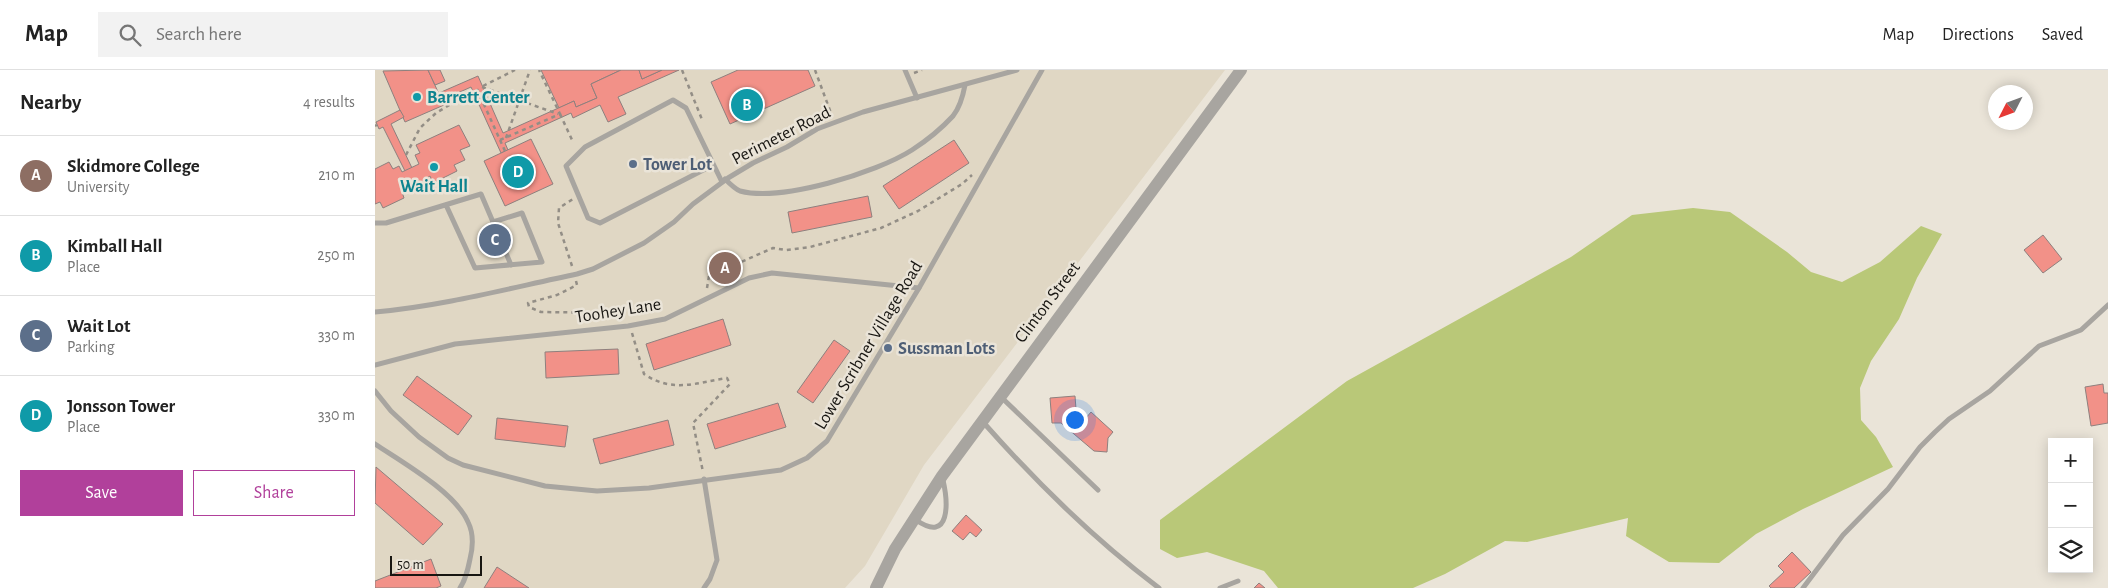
<!DOCTYPE html>
<meta charset="utf-8">
<style>
body{margin:0;font-family:"Alegreya Sans",sans-serif;background:#f2f2f2;color:#222}
.controls{position:absolute;right:15px;bottom:15px;display:grid;overflow:hidden;border-radius:0px;box-shadow:0 2px 12px #0003}
.controls button{width:45px;height:45px;display:grid;place-items:center;padding:0;border:0;border-bottom:1px solid #e0e0e0;background:#fff;color:#222;font:25px sans-serif}
.compass{position:absolute;left:1613px;top:15px;width:45px;height:45px;border-radius:50%;background:#fff;box-shadow:0 2px 12px #0003;rotate:228deg}
.scale{position:absolute;left:15px;bottom:12px;width:92px;box-sizing:border-box;padding-left:5px;border:2px solid #181612;border-top:0;font-size:14px;line-height:18px;white-space:nowrap;color:#181612;-webkit-text-stroke:4px #eae4d8;paint-order:stroke}
.you{position:absolute;left:699px;top:349px;width:18px;height:18px;margin:-12px;border:4px solid #fff;border-radius:50%;background:#1a73e8;box-shadow:0 0 0 8px #1a73e833}
.badge{display:grid;place-items:center;width:32px;height:32px;border-radius:50%;background:#b1409b;color:#fff;font-size:16px;font-weight:700}
.pin{position:absolute;translate:-50% -50%;border:2px solid #fff;box-shadow:0 1px 5px #0006}
.list{margin:0;padding:0;list-style:none}
h2{display:flex;justify-content:space-between;align-items:center;height:65px;margin:0;padding:0 20px;font-size:21px}
h2 small{font-size:16px;font-weight:400;color:#767676}
.list li{display:grid;grid-template-columns:32px 1fr auto;gap:15px;align-items:center;box-sizing:border-box;height:80px;padding:0 20px;border-top:1px solid #e0e0e0}
.list b{display:block;font-size:19px;white-space:nowrap}
.list p{margin:0;font-size:16px;white-space:nowrap;color:#767676}
.list em{font-size:16px;font-style:normal;color:#767676}
.actions{display:flex;gap:10px;padding:15px 20px}
.actions a{flex:1;padding:11px 0;border:1px solid #b1409b;border-radius:0px;text-align:center;font-size:18px;color:#b1409b}
.actions .main{background:#b1409b;color:#fff}
.icon{flex:none;width:28px;height:28px;fill:none;stroke:currentColor;stroke-width:2;stroke-linecap:round;stroke-linejoin:round}
.map{position:relative;flex:none;width:1733px;height:518px;overflow:hidden}
header{display:flex;align-items:center;gap:30px;box-sizing:border-box;height:70px;padding:0 25px;background:#fff;border-bottom:1px solid #e0e0e0}
header strong{font-size:24px}
nav{display:flex;gap:28px;margin-inline-start:auto;font-size:18px}
.search{width:350px;height:45px;background:#f2f2f2;display:flex;align-items:center;gap:12px;box-sizing:border-box;padding:0 18px;border-radius:0px;color:#767676;font-size:19px}
main{display:flex}
aside{flex:1;background:#fff}
.map>svg:first-child{display:block}
</style>
<header>
<strong>Map</strong>
<div class="search"><svg class="icon" aria-label="search" viewBox="0 0 24 24"><circle cx="10" cy="10" r="6"/><path d="M15 15l6 6"/></svg>Search here</div>
<nav><a>Map</a><a>Directions</a><a>Saved</a></nav>
</header>
<main>
<aside>
<h2>Nearby<small>4 results</small></h2>
<ul class="list">
<li><span class="badge" style="background:#8d6e63">A</span><div><b>Skidmore College</b><p>University</p></div><em>210 m</em></li>
<li><span class="badge" style="background:#0f9aa8">B</span><div><b>Kimball Hall</b><p>Place</p></div><em>250 m</em></li>
<li><span class="badge" style="background:#5c6f8a">C</span><div><b>Wait Lot</b><p>Parking</p></div><em>330 m</em></li>
<li><span class="badge" style="background:#0f9aa8">D</span><div><b>Jonsson Tower</b><p>Place</p></div><em>330 m</em></li>
</ul>
<div class="actions"><a class="main">Save</a><a>Share</a></div>
</aside>
<div class="map">
<svg width="1733" height="518" viewBox="0 0 1733 518">
<rect width="100%" height="100%" fill="#eae4d8"/>
<path fill="#e0d7c4" d="M0,0H850L549,395L490,496L470,518H0Z"/>
<path fill="#b9c878" d="M1318,138L1355,142L1412,182L1436,202L1467,212L1505,192L1546,156L1567,164L1542,208L1524,249L1496,291L1485,318L1486,350L1501,367L1518,397L1428,439L1381,464L1344,493L1294,492L1251,466L1253,448L1152,472L1130,471L1070,504L1038,518H903L889,501L832,482L802,488L785,479V450L972,311L1196,187L1257,145Z"/>
<g fill="#f29188" stroke="#8e807e">
<path d="M53,0L69,35L30,52L8,1Z"/>
<path d="M53,0H65L70,11L60,15Z"/>
<path d="M166,0H246L216,14L222,28L201,37L199,31L184,38Z"/>
<path d="M246,0H264L267,9L287,0H304L243,27L251,44L233,52L225,35L198,48L196,43L130,73L133,80L126,83L96,17L67,30L64,23L103,6L128,63L199,31L201,37L222,28L216,14Z"/>
<path d="M264,0H287L267,9Z"/>
<path d="M363,0H433L440,16L355,54L336,12Z"/>
<path d="M25,40L29,47L16,54L37,98L30,101L8,57L4,59L1,52Z"/>
<path d="M84,55L95,76L85,80L90,90L79,95L82,101L58,113L55,106L52,108L53,110L27,122L29,128L8,138L5,132L0,134V99L14,92L18,99L24,96L27,102L44,94L40,85L45,83L41,75Z"/>
<path d="M156,69L178,114L130,136L109,91Z"/>
<path d="M579,70L594,93L524,139L508,116Z"/>
<path d="M493,126L497,147L417,163L413,142Z"/>
<path d="M1668,165L1687,189L1668,203L1649,180Z"/>
<path d="M348,249L356,275L279,300L271,274Z"/>
<path d="M459,270L475,281L438,333L422,322Z"/>
<path d="M243,279L244,304L171,308L170,282Z"/>
<path d="M42,306L97,346L83,365L28,325Z"/>
<path d="M1728,314L1729,323H1733V353L1716,356L1710,317Z"/>
<path d="M700,326L701,339L711,348L716,342L738,362L733,368L732,382L719,381L686,353H677L675,328Z"/>
<path d="M403,333L411,357L340,379L332,354Z"/>
<path d="M122,348L193,356L190,377L120,369Z"/>
<path d="M293,350L299,375L225,394L218,369Z"/>
<path d="M1,397L68,454L48,475L0,433Z"/>
<path d="M591,445L607,460L601,467L595,462L588,470L577,461Z"/>
<path d="M1417,482L1436,502L1419,518H1396L1394,516L1409,502L1403,496Z"/>
<path d="M56,489L66,516L61,518H0V511Z"/>
<path d="M122,497L154,518H109Z"/>
<path d="M884,513L890,518H879Z"/>
</g>
<g fill="none" stroke-linecap="round" stroke-linejoin="round">
<g stroke="#938e86" stroke-width="2.5" stroke-dasharray="4 4" stroke-linecap="butt">
<path d="M307,0L328,52"/>
<path d="M440,0L457,46"/>
<path d="M539,3L547,0"/>
<path d="M108,16L140,0"/>
<path d="M107,17L183,44"/>
<path d="M102,19L130,81"/>
<path d="M185,44L198,72"/>
<path d="M0,56L2,55"/>
<path d="M131,68L155,0"/>
<path d="M125,70L185,44L164,0"/>
<path d="M31,85L45,58L61,43L98,21"/>
<path d="M197,196L183,153L184,138L198,129"/>
<path d="M201,211L202,215L182,225L153,233L154,237L166,242L239,243L244,248"/>
<path d="M332,218L334,206L398,178L411,180L435,177L506,158L543,141L587,114L597,105"/>
<path d="M257,263L269,304C297,323 321,313 352,308L355,314L318,353L328,402"/>
</g>
<g stroke="#a8a5a0" stroke-width="5">
<path d="M530,0L542,28"/>
<path d="M338,95L225,153L213,148L191,96L210,77L298,30L311,38L347,112"/>
<path d="M350,109C354,113 360,119 365,121C406,132 501,103 537,80C551,71 566,59 578,46C585,37 588,26 590,15"/>
<path d="M118,152L136,195"/>
<path d="M0,153H11L106,124L118,152L147,143L167,192L100,198L71,135"/>
<path d="M0,242C68,236 135,218 202,204L218,199L269,173L299,152L318,134L353,108L378,93L412,77L442,59L488,42L642,0"/>
<path d="M0,295L80,274L253,256L290,249L374,208L397,203L544,218"/>
<path d="M0,321L16,341L44,367L73,388L88,395L170,416L222,421L274,418L406,400L432,388L452,371L544,218L667,0"/>
<path d="M626,327L723,420"/>
<path d="M608,352C661,412 720,470 784,518"/>
<path d="M0,374C27,392 80,422 93,452C99,464 98,477 95,489C93,499 91,509 85,518"/>
<path d="M541,450C576,474 573,432 568,410"/>
<path d="M329,518L335,509L342,490L329,409"/>
<path d="M845,518L863,511"/>
<path d="M1428,518L1468,465L1513,419L1545,377L1560,362L1574,349L1615,321L1664,276L1706,260L1733,235"/>
</g>
<path stroke="#a8a5a0" stroke-width="12" d="M501,518L520,479L567,406L866,0"/>
</g>
<g fill="#0f9aa8" stroke="#eae4d8" stroke-width="2">
<circle cx="42" cy="27" r="5"/>
<circle cx="59" cy="97" r="5"/>
</g>
<g fill="#5c6f8a" stroke="#eae4d8" stroke-width="2">
<circle cx="258" cy="94" r="5"/>
<circle cx="513" cy="278" r="5"/>
</g>
<g text-anchor="middle" stroke-width="5" stroke-linejoin="round" paint-order="stroke">
<g font-size="18" font-weight="bold" fill="#0d838f" stroke="#eae4d8" text-anchor="start">
<text x="52" y="33">Barrett Center</text>
<text x="59" y="122" text-anchor="middle">Wait Hall</text>
</g>
<g font-size="18" fill="#181612" stroke="#eae4d8">
<text transform="translate(406 65) rotate(-27)" y="6">Perimeter Road</text>
<text transform="translate(672 232) rotate(-53)" y="6">Clinton Street</text>
<text transform="translate(243 240) rotate(-9)" y="6">Toohey Lane</text>
<text transform="translate(493 275) rotate(-59)" y="6">Lower Scribner Village Road</text>
</g>
<g font-size="18" font-weight="bold" fill="#4e5e75" stroke="#eae4d8" text-anchor="start">
<text x="268" y="100">Tower Lot</text>
<text x="523" y="284">Sussman Lots</text>
</g>
</g>
</svg>
<div class="controls">
<button>+</button>
<button>−</button>
<button><svg class="icon" aria-label="layers" viewBox="0 0 24 24"><path d="M12 4l9 5-9 5-9-5zM3 14l9 5 9-5"/></svg></button>
</div>
<svg class="compass" viewBox="-18 -18 36 36"><path d="M0-13l5 13h-10z" fill="#e53935"/><path d="M0 13l5-13h-10z" fill="#767676"/></svg>
<div class="scale">50 m</div>
<div class="you"></div>
<div class="pin badge" style="left:350px;top:198px;background:#8d6e63">A</div>
<div class="pin badge" style="left:372px;top:35px;background:#0f9aa8">B</div>
<div class="pin badge" style="left:120px;top:170px;background:#5c6f8a">C</div>
<div class="pin badge" style="left:143px;top:102px;background:#0f9aa8">D</div>
</div>
</main>
